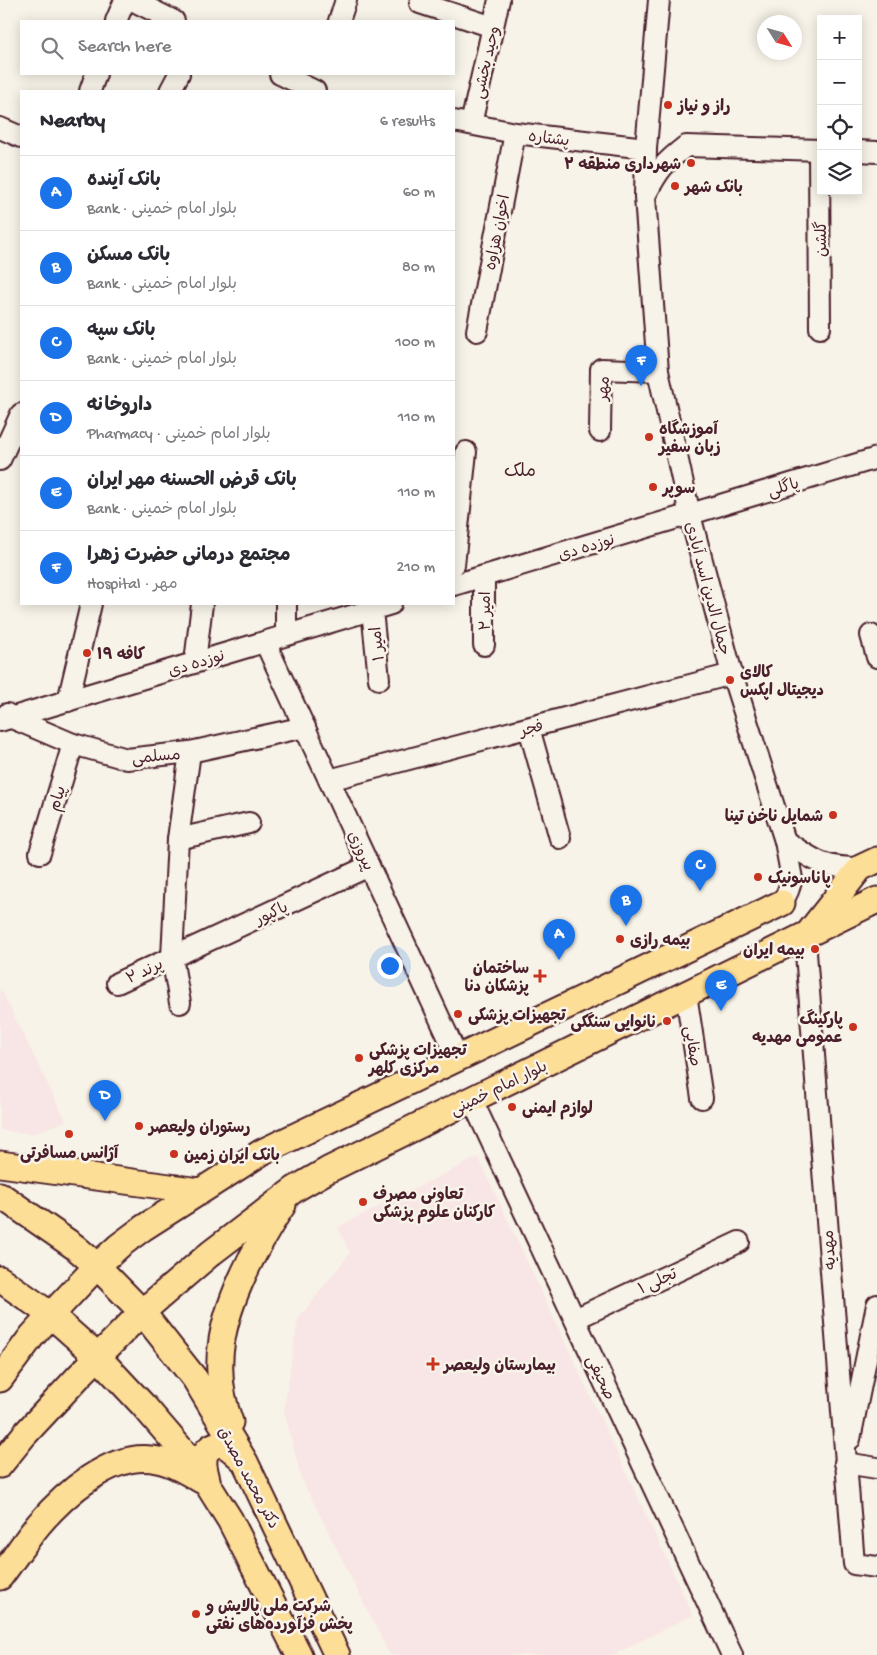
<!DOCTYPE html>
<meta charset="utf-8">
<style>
body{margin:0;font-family:"Gochi Hand","Playpen Sans Arabic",sans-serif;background:#f7f7f7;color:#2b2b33}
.controls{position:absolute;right:15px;top:15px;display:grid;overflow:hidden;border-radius:0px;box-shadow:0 2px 12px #0003}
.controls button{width:45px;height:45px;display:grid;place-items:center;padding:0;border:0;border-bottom:1px solid #e1e1e2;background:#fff;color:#2b2b33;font:25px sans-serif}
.compass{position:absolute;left:757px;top:15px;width:45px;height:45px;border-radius:50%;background:#fff;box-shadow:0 2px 12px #0003;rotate:127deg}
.you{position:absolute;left:389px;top:965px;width:18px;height:18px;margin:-12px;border:4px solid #fff;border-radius:50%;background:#1a73e8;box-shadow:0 0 0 8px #1a73e833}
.badge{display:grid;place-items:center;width:32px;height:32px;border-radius:50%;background:#1a73e8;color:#fff;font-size:16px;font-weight:700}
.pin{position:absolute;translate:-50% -41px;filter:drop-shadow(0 1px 2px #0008)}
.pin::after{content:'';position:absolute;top:26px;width:18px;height:15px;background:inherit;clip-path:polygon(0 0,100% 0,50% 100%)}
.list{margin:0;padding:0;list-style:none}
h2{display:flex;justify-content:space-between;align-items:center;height:65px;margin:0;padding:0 20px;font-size:21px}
h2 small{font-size:16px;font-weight:400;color:#7c7c81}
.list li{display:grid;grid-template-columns:32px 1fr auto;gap:15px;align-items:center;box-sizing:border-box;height:75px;padding:0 20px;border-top:1px solid #e1e1e2}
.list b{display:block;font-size:19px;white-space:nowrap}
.list p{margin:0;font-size:16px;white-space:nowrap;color:#7c7c81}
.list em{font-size:16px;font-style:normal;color:#7c7c81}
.icon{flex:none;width:28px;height:28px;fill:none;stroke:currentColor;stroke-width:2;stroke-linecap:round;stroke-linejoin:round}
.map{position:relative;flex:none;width:877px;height:1655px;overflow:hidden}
.search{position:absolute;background:#fff;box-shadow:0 2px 12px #0003;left:20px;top:20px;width:435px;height:55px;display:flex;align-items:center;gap:12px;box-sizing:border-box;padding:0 18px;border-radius:0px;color:#7c7c81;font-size:19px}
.panel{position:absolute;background:#fff;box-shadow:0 2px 12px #0003;left:20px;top:90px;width:435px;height:515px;border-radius:0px}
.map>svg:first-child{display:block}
</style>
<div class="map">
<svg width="877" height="1655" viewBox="0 0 877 1655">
<rect width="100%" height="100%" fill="#f7f3e8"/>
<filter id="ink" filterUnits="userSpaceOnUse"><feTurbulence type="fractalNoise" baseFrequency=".02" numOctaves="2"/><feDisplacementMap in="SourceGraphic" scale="10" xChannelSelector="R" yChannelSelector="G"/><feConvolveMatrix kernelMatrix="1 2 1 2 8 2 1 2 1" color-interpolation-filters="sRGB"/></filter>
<g filter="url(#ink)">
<g fill="#f8e5e5">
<path d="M0,988L66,1121L31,1134L0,1130Z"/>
<path d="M478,1157L693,1615L617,1653V1655H390L301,1477L284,1410L298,1319L350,1253L338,1227Z"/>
</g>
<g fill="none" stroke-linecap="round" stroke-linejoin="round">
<g stroke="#4a1f2b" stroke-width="24">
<g id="minor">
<path d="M132,0L174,21"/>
<path d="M659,0L646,148L645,197L658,371L690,515L732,674L785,841L792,879L788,891L782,903"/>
<path d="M420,3L493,27"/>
<path d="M116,21L125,0"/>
<path d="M339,21L346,0"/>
<path d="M280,74L315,91"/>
<path d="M90,91L96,74"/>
<path d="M170,91L179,74"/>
<path d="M454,121L515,133L646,148"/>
<path d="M471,124L499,0"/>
<path d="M0,128L21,137"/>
<path d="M819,150L820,328"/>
<path d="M858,151L877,152"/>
<path d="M646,194C659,169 664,163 686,146L821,150"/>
<path d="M477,331L515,133"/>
<path d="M600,431L601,369L658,371"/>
<path d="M0,460L21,414"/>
<path d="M454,565L466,452"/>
<path d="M454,585L877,458"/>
<path d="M286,604V635"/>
<path d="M372,610L379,679"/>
<path d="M871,635L877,657"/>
<path d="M265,642L458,1058"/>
<path d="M484,645V576"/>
<path d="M195,662L202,604"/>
<path d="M68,701L91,604"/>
<path d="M7,714L12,718L73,744L127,759L190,752L305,727"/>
<path d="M0,721L391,604"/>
<path d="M529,728L560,838"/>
<path d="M329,780L732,674"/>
<path d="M178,839L249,823"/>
<path d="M785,841C815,861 823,868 860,868"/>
<path d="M40,853L73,744"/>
<path d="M807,935L806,953L854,1564L877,1567"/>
<path d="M117,983L369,866"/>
<path d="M686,994L702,1098"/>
<path d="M180,1003L172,957L178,839L190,752"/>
<path d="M472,1100L732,1655"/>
<path d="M575,1319L739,1242"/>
<path d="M850,1439L877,1305"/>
<path d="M845,1463L877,1468"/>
</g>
</g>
<g stroke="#4a1f2b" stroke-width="29">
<g id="major">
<path d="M811,930L860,868L877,860"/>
<path d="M0,1164L199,1191"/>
<path d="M0,1195L75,1247L97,1266L142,1312L195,1379L245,1462L337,1655"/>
<path d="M0,1279L51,1315L97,1356L143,1405L185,1454L208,1485L230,1520L299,1655"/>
<path d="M0,1379L32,1336L51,1315L97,1266L119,1246L143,1228L262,1152L782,903"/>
<path d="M230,1422C208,1364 224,1312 251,1259C261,1241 271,1222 283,1205"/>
<path d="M0,1465L25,1434L80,1375L142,1312L211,1253L295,1189L328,1170L877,900"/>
<path d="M208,1485C207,1477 203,1468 204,1460C204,1449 216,1441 226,1446C232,1449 237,1455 242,1459"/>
<path d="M0,1577C13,1560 25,1541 39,1524C64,1495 110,1453 152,1459C170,1461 185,1471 201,1480"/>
</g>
</g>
<use href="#minor" stroke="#f7f3e8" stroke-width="20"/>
<use href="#major" stroke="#fdde96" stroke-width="25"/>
</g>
</g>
<g fill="#c8321e" stroke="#f7f3e8" stroke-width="2">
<circle cx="668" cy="105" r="5"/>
<circle cx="691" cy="163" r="5"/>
<circle cx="675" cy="186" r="5"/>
<circle cx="649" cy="437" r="5"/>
<circle cx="653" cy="487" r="5"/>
<circle cx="87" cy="653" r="5"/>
<circle cx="730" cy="680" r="5"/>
<circle cx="833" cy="815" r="5"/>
<circle cx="758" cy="877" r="5"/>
<circle cx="620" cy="939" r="5"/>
<circle cx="815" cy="949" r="5"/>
<path d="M537.5 968.5h5v5h5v5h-5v5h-5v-5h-5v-5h5z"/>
<circle cx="458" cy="1014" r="5"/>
<circle cx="667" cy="1021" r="5"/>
<circle cx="853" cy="1027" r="5"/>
<circle cx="359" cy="1058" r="5"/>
<circle cx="512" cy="1107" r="5"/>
<circle cx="139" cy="1126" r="5"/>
<circle cx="69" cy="1134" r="5"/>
<circle cx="174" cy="1154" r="5"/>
<circle cx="363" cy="1202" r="5"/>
<path d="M430.5 1356.5h5v5h5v5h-5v5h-5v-5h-5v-5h5z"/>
<circle cx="196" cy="1614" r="5"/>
</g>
<g text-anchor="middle" stroke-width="5" stroke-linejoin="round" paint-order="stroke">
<g font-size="16" fill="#4a1f2b" stroke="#f7f3e8">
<text transform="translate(485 62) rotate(-77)" y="6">وحید بخشی</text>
<text transform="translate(549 137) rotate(7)" y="6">پشتاره</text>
<text transform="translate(496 232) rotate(-79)" y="6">اخوان هزاوه</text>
<text transform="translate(820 239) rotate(-90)" y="6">گلشن</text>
<text transform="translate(602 388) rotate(-85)" y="6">مهر</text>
<text transform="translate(783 486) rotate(-17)" y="6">پاگلی</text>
<text transform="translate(586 546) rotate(-17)" y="6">نوزده دی</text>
<text transform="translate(709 588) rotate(75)" y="6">جمال الدین اسد آبادی</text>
<text transform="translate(484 611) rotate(-90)" y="6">امیر ۲</text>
<text transform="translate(376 644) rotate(-96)" y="6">امیر ۱</text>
<text transform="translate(196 662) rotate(-17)" y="6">نوزده دی</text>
<text transform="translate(531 727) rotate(-15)" y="6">فجر</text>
<text transform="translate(156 755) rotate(-5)" y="6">مسلمی</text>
<text transform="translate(56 798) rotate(-73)" y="6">پیام</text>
<text transform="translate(362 850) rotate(65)" y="6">پیروزی</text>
<text transform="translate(271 912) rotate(-25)" y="6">پاکپور</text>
<text transform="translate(144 970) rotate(-25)" y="6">پرند ۲</text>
<text transform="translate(694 1046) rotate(81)" y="6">صفایی</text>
<text transform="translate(498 1087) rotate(-26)" y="6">بلوار امام خمینی</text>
<text transform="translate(828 1250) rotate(-94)" y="6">مهدیه</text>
<text transform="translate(657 1280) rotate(-25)" y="6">تجلی ١</text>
<text transform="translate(602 1377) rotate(65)" y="6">صحیفی</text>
<text transform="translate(250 1477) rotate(62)" y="6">دکتر محمد مصدق</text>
</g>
<g font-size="16" font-weight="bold" fill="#4a1f2b" stroke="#f7f3e8" text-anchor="start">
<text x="678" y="111">راز و نیاز</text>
<text x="681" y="169" text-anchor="end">شهرداری منطقه ۲</text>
<text x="685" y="192">بانک شهر</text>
<text x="659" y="434">آموزشگاه<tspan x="659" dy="18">زبان سفیر</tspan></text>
<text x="663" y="493">سوپر</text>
<text x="97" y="659">کافه ۱۹</text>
<text x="740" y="677">کالای<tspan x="740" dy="18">دیجیتال اپکس</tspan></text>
<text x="823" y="821" text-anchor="end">شمایل ناخن تینا</text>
<text x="768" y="883">پاناسونیک</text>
<text x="630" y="945">بیمه رازی</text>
<text x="805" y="955" text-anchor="end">بیمه ایران</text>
<text x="529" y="973" text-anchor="end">ساختمان<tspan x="529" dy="18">پزشکان دنا</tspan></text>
<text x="468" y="1020">تجهیزات پزشکی</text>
<text x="843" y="1024" text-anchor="end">پارکینگ<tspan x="843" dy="18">عمومی مهدیه</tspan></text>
<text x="657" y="1027" text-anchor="end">نانوایی سنگکی</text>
<text x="369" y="1055">تجهیزات پزشکی<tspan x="369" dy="18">مرکزی کلهر</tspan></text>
<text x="522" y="1113">لوازم ایمنی</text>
<text x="149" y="1132">رستوران ولیعصر</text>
<text x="69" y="1158" text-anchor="middle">آژانس مسافرتی</text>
<text x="184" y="1160">بانک ایران زمین</text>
<text x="373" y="1199">تعاونی مصرف<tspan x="373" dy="18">کارکنان علوم پزشکی</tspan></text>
<text x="444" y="1370">بیمارستان ولیعصر</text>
<text x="206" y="1611">شرکت ملی پالایش و<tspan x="206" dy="18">پخش فرآورده‌های نفتی</tspan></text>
</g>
<g font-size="18" fill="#4a1f2b" stroke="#f7f3e8">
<text x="520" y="476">ملک</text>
</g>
</g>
</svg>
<div class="controls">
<button>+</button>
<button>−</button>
<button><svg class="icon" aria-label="locate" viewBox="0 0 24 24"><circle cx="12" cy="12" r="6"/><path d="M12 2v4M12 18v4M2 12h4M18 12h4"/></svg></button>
<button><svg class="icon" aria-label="layers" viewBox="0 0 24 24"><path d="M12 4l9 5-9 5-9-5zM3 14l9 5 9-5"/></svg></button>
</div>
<svg class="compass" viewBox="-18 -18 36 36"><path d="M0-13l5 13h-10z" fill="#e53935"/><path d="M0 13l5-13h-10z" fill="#7c7c81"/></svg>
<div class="you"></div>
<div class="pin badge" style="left:559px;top:960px">A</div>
<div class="pin badge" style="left:626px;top:926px">B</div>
<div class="pin badge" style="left:700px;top:891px">C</div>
<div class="pin badge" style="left:105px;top:1121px">D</div>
<div class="pin badge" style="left:721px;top:1011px">E</div>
<div class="pin badge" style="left:641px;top:386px">F</div>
<div class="search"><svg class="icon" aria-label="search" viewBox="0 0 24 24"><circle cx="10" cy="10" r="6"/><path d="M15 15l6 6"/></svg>Search here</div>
<section class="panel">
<h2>Nearby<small>6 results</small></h2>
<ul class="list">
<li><span class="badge">A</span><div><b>بانک آینده</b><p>Bank · بلوار امام خمینی</p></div><em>60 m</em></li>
<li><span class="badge">B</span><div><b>بانک مسکن</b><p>Bank · بلوار امام خمینی</p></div><em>80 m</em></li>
<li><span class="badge">C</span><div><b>بانک سپه</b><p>Bank · بلوار امام خمینی</p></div><em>100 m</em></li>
<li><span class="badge">D</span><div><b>داروخانه</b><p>Pharmacy · بلوار امام خمینی</p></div><em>110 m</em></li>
<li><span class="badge">E</span><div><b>بانک قرض الحسنه مهر ایران</b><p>Bank · بلوار امام خمینی</p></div><em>110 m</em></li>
<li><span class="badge">F</span><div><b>مجتمع درمانی حضرت زهرا</b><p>Hospital · مهر</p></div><em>210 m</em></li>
</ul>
</section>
</div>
